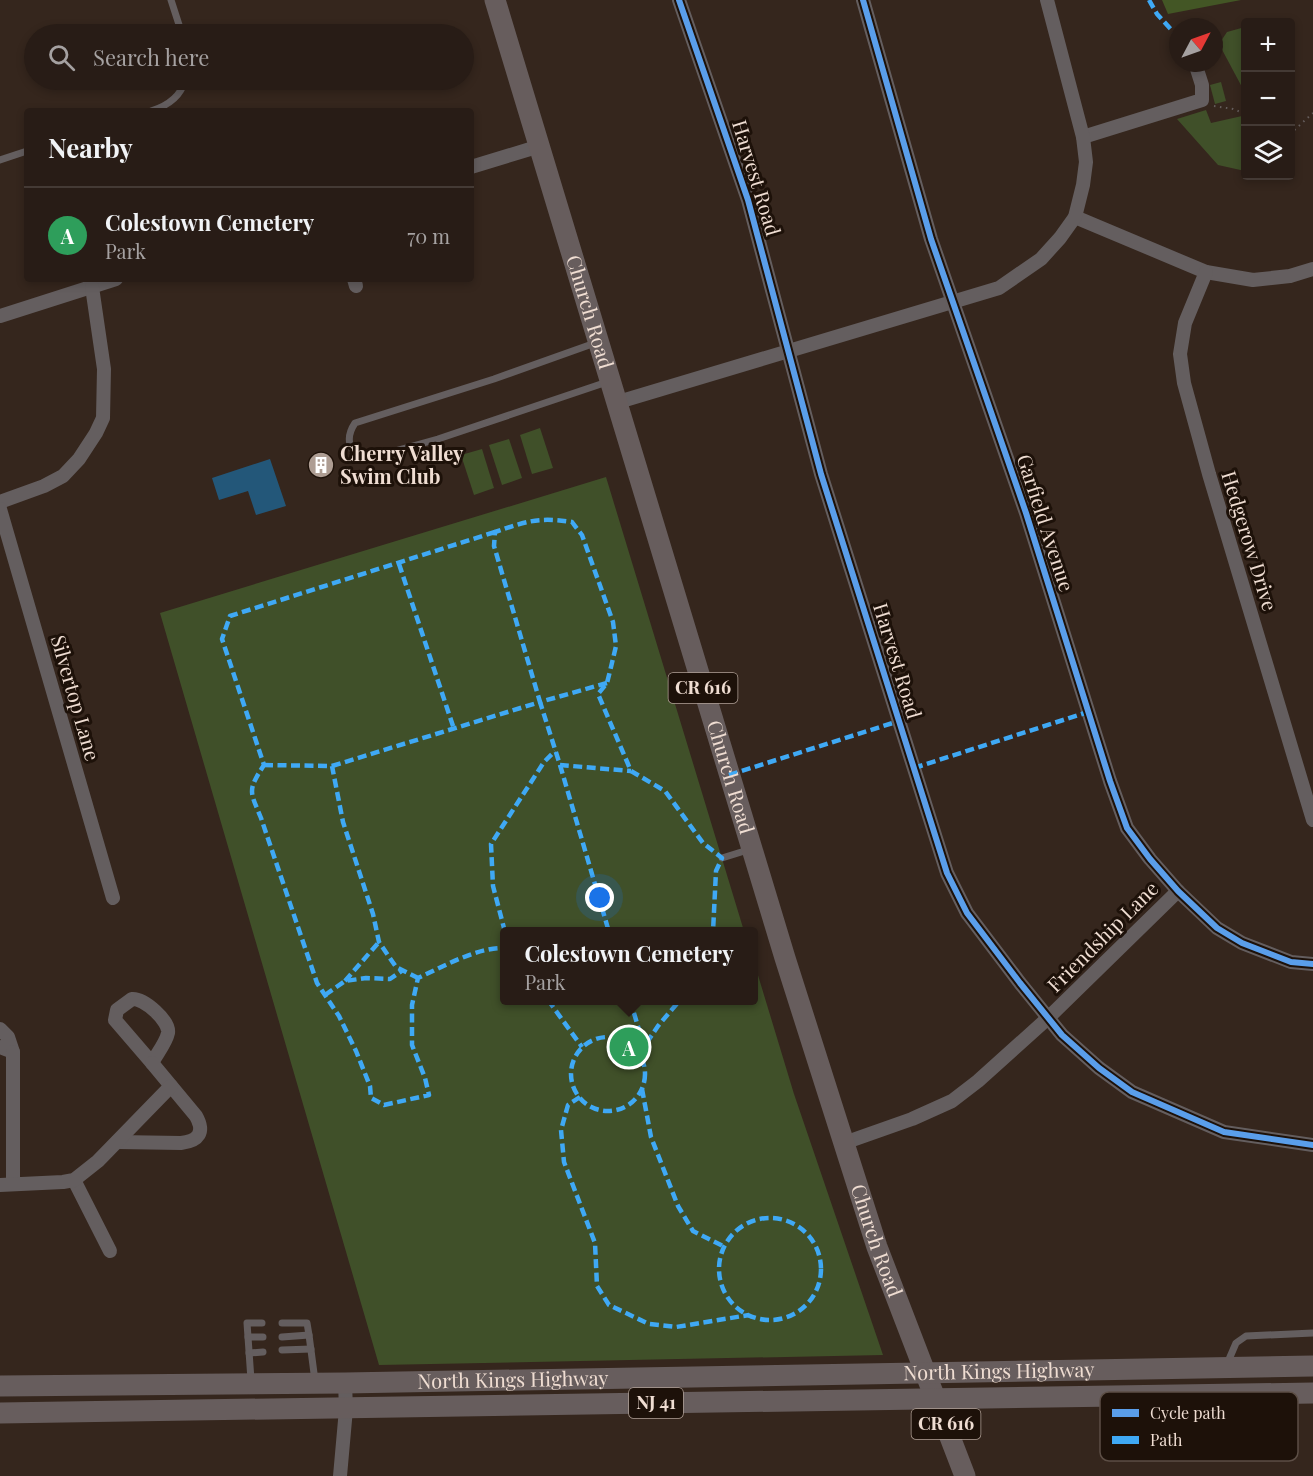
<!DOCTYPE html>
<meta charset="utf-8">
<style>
body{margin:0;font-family:"Playfair Display",serif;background:#342923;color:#f1f3f6}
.controls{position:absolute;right:18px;top:18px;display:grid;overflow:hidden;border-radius:6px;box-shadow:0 3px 9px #0003}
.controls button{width:54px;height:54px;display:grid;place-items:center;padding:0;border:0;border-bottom:2px solid #443a35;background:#281c16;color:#f1f3f6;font:30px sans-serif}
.compass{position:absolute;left:1169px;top:18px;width:54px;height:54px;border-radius:50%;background:#281c16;box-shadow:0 3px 9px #0003;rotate:49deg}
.you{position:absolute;left:600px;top:898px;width:21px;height:21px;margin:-15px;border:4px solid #fff;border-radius:50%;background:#1a73e8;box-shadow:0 0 0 9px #1a73e833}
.badge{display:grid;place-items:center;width:39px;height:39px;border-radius:50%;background:#d93025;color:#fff;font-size:20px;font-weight:700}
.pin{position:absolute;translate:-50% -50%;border:3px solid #fff;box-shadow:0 2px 6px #0006}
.popup{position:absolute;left:500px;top:927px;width:258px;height:78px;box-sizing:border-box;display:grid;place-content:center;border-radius:6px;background:#281c16;filter:drop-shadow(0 2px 4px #0005);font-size:20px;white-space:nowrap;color:#a5a1a1}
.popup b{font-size:22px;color:#f1f3f6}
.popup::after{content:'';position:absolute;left:50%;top:100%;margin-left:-12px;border:12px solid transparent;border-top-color:#281c16}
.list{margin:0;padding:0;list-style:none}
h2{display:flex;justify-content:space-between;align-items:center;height:78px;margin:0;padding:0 24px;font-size:26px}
h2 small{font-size:20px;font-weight:400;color:#a5a1a1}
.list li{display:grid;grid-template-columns:39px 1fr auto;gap:18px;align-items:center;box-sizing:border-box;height:96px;padding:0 24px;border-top:2px solid #443a35}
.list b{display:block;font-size:22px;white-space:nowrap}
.list p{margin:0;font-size:20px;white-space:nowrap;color:#a5a1a1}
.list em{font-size:20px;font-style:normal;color:#a5a1a1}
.icon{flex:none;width:33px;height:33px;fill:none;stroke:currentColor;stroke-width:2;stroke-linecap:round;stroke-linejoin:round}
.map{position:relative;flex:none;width:1313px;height:1476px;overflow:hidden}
.search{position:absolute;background:#281c16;box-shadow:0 3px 9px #0003;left:24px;top:24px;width:450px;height:66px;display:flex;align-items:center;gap:15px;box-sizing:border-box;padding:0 21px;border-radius:33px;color:#a5a1a1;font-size:22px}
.panel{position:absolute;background:#281c16;box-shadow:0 3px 9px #0003;left:24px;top:108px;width:450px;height:174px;border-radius:6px}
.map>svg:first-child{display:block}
</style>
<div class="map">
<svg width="1313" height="1476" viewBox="0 0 1313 1476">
<rect width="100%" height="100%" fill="#35261d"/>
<g fill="#405029">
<path d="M1245,27L1246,88L1243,89L1219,44L1227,32Z"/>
<path d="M1221,82L1226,101L1215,104L1210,85Z"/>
<path d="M1206,110L1211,123L1242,116L1245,119V171L1218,165L1177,119Z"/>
<path d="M540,428L553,468L532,474L520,435Z"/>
<path d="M509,439L522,478L502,485L489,445Z"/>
<path d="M482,449L494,488L474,495L461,455Z"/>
<path d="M606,477L744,931L504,932V1000H754V962L794,1094L883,1355L379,1365L160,613Z"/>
</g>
<path fill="#435625" d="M1162,0H1241L1168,14Z"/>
<path fill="#235779" d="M270,459L286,506L256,515L248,491L219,500L212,478Z"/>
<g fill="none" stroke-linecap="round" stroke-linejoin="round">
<g stroke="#655d5c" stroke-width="2" stroke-dasharray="1.5 4.5" stroke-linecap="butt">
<path d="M1214,106L1233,109L1246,114"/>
<path d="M1290,134L1313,113"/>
</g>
<g stroke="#645e5f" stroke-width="7">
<path d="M171,0L182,34"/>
<path d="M151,111C167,106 181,96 185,80"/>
<path d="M0,160L27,151"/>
<path d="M595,343L494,379L355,423C345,438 348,453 366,459L438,439L607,382"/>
<path d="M722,858L751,849"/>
<path d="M282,1323H307L309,1335"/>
<path d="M248,1337L247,1323H262"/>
<path d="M282,1337L309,1335L315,1381"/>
<path d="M282,1350L311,1349"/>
<path d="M249,1353L263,1352"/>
<path d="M1227,1364L1236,1343L1246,1336L1313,1333"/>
<path d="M251,1380L248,1337H263"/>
</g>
<g stroke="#645e5f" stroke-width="14">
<path d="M679,0L748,200L821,474L947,873L967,913L1020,983L1062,1035L1099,1068L1132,1092L1224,1132L1313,1145"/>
<path d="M863,0L931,239L1026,513L1110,781L1127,828L1150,859L1178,891L1217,928L1242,943L1291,962L1313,964"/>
<path d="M1083,137L1202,100V85L1195,63"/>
<path d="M471,167L540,146"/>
<path d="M1075,217L1206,272L1253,280L1290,276L1313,269"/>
<path d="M1206,272L1185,323L1180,354L1184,383L1209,474L1313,820"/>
<path d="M354,279L356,286"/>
<path d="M0,316L116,279"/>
<path d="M615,403L999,288L1041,259L1060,238L1075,217L1083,185L1086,162L1083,137L1047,0"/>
<path d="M0,502L44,486L63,476L79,459L96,433L103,418L104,369L92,287"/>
<path d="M0,509L113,898"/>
<path d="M132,999C144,998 170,1021 168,1033C166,1043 156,1055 152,1063L115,1020L117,1010Z"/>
<path d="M0,1029L8,1037L13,1052L0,1047"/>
<path d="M13,1052V1184"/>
<path d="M117,1142L181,1143C199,1141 205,1132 196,1116L152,1063"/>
<path d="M844,1143L912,1119L952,1101L978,1081L1048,1018L1178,891"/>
<path d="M74,1180L110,1251"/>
<path d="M0,1185L63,1182L74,1180L98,1161L171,1086"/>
<path d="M340,1476L346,1409L345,1383"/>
</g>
<g stroke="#675d5d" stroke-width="21">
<path id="s1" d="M495,0L785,958L877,1247L965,1476"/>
<path id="s2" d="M0,1386L345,1383L1313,1366"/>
<path d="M0,1413L1313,1393"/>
</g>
<g stroke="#3fa9f5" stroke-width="4.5" stroke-dasharray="9 4.5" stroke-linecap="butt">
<path d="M1149,0L1157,14L1178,37"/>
<path d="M495,532L230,616L222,639L264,765C247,791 250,791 261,818L317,983L339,1016L356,1051L370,1086L371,1098L384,1105L429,1095L425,1078L412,1045V1005L418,978C442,967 478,947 504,948"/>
<path d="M399,564L454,729"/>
<path d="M607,683L540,702L494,546L495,532C527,521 538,517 572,522L582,535L613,622L616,646L611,667L607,683L598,694L631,771L665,791L703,843L722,858L716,871L713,932"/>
<path d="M264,765L332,766L343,822L373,914L379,942L396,967L418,978"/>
<path d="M560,765L609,932"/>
<path d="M332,766L540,702L560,765L631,771"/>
<path d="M914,768L1088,712"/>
<path d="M729,775L899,721"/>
<path d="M505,932L493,886L491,844L544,762L555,751"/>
<path d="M345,981L379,942"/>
<path d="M325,995L345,981L366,978L390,979L403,970"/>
<path d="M548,1000L582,1047"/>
<path d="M630,1000L640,1033L639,1054"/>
<circle cx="608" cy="1074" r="37"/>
<path d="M639,1054L658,1026L680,1000"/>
<path d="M642,1089L651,1137L678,1206L693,1231L723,1246"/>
<path d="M580,1097L568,1105L561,1130L564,1162L595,1243L597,1286L609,1305L649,1324L676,1327L749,1315"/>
<circle cx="770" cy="1269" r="51"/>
</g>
<g stroke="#1d1109" stroke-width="10">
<g id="cycleway">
<path d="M679,0L748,200L821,474L947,873L967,913L1020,983L1062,1035L1099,1068L1132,1092L1224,1132L1313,1145"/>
<path d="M863,0L931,239L1026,513L1110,781L1127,828L1150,859L1178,891L1217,928L1242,943L1291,962L1313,964"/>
</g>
</g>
<use href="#cycleway" stroke="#5a9eea" stroke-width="6"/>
</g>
<defs>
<g id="building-disc" transform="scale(1.35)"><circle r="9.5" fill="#ae9d93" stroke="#1d1109"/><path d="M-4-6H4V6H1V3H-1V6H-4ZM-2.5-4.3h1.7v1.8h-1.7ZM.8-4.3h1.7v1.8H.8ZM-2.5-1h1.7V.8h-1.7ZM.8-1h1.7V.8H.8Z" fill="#fff"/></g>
</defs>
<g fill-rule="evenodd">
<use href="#building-disc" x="321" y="465"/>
</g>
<g text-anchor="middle" stroke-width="6" stroke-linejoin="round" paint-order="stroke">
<g fill="#1d1109" stroke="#b0a096" stroke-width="1.5">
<rect x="668.5" y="673" width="69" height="30" rx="4.5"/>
<rect x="629" y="1388" width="54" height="30" rx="4.5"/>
<rect x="911.5" y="1409" width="69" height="30" rx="4.5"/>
</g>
<g font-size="18" font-weight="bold" fill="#efddd2">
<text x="703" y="694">CR 616</text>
<text x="656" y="1409">NJ 41</text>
<text x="946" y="1430">CR 616</text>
</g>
<g font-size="20" fill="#efddd2" stroke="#1d1109">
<text transform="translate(756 178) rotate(73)" y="7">Harvest Road</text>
<text dy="7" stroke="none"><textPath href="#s1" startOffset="326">Church Road</textPath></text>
<text transform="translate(1045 523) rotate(72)" y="7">Garfield Avenue</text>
<text transform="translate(1249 541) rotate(73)" y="7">Hedgerow Drive</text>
<text transform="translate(897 661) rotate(73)" y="7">Harvest Road</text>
<text transform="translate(75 698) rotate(74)" y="7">Silvertop Lane</text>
<text dy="7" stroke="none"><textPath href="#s1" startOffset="812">Church Road</textPath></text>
<text transform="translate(1103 937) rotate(-45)" y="7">Friendship Lane</text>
<text dy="7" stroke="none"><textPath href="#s1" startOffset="1298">Church Road</textPath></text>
<text dy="7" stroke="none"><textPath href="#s2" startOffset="999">North Kings Highway</textPath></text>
<text dy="7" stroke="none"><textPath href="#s2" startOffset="513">North Kings Highway</textPath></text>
</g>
<g font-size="20" font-weight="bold" fill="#efddd2" stroke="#1d1109" text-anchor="start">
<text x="340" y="461">Cherry Valley<tspan x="340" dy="23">Swim Club</tspan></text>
</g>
</g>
<rect x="1100" y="1392" width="198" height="69" rx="9" fill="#1d1109" stroke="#5c4e45" stroke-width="1.5"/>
<rect x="1112" y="1409" width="27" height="8" fill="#5a9eea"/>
<rect x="1112" y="1436" width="27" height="8" fill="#3fa9f5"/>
<g font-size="16" fill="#efddd2">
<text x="1150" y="1419">Cycle path</text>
<text x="1150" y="1446">Path</text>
</g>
</svg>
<div class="controls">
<button>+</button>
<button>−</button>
<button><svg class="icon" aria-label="layers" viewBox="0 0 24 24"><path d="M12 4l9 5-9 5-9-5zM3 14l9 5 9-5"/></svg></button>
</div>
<svg class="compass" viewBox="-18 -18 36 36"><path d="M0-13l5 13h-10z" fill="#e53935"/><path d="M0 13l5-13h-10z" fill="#a5a1a1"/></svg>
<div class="you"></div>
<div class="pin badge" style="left:629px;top:1047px;background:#2e9e5b">A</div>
<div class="popup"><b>Colestown Cemetery</b>Park</div>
<div class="search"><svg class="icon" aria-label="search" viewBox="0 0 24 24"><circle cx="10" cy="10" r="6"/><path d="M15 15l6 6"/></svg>Search here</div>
<section class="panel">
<h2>Nearby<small></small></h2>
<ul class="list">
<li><span class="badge" style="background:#2e9e5b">A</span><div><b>Colestown Cemetery</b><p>Park</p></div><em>70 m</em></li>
</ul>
</section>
</div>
